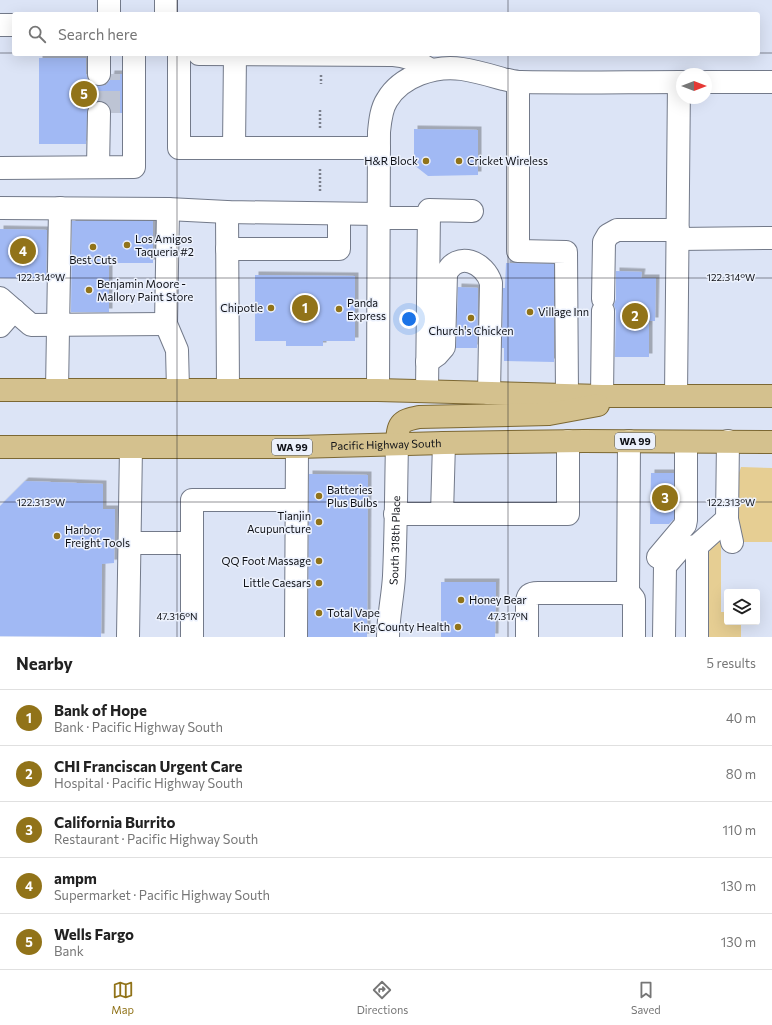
<!DOCTYPE html>
<meta charset="utf-8">
<style>
body{margin:0;font-family:Commissioner,sans-serif;background:#f2f2f2;color:#222}
.controls{position:absolute;right:12px;bottom:12px;display:grid;overflow:hidden;border-radius:4px;box-shadow:0 4px 16px #0002}
.controls button{width:36px;height:36px;display:grid;place-items:center;padding:0;border:0;border-bottom:1px solid #e0e0e0;background:#fff;color:#222;font:20px sans-serif}
.compass{position:absolute;left:676px;top:68px;width:36px;height:36px;border-radius:50%;background:#fff;box-shadow:0 4px 16px #0002;rotate:90deg}
.you{position:absolute;left:409px;top:319px;width:14px;height:14px;margin:-10px;border:3px solid #fff;border-radius:50%;background:#1a73e8;box-shadow:0 0 0 6px #1a73e833}
.badge{display:grid;place-items:center;width:26px;height:26px;border-radius:50%;background:#917319;color:#fff;font-size:13px;font-weight:700}
.pin{position:absolute;translate:-50% -50%;border:2px solid #fff;box-shadow:0 1px 4px #0006}
.list{margin:0;padding:0;list-style:none}
h2{display:flex;justify-content:space-between;align-items:center;height:52px;margin:0;padding:0 16px;font-size:17px}
h2 small{font-size:13px;font-weight:400;color:#767676}
.list li{display:grid;grid-template-columns:26px 1fr auto;gap:12px;align-items:center;box-sizing:border-box;height:56px;padding:0 16px;border-top:1px solid #e0e0e0}
.list b{display:block;font-size:15px;white-space:nowrap}
.list p{margin:0;font-size:13px;white-space:nowrap;color:#767676}
.list em{font-size:13px;font-style:normal;color:#767676}
.icon{flex:none;width:22px;height:22px;fill:none;stroke:currentColor;stroke-width:2;stroke-linecap:round;stroke-linejoin:round}
.map{position:relative;flex:none;width:772px;height:637px;overflow:hidden}
.search{position:absolute;background:#fff;box-shadow:0 4px 16px #0002;left:12px;right:12px;top:12px;height:44px;display:flex;align-items:center;gap:10px;box-sizing:border-box;padding:0 14px;border-radius:4px;color:#767676;font-size:15px}
.sheet{height:332px;background:#fff}
nav{display:flex;justify-content:space-around;align-items:center;box-sizing:border-box;height:56px;border-top:1px solid #e0e0e0;background:#fff;font-size:11px;color:#767676}
nav a{display:grid;justify-items:center;gap:2px}
nav .on{color:#917319}
.map>svg:first-child{display:block}
</style>
<div class="map">
<svg width="772" height="637" viewBox="0 0 772 637">
<defs>
<filter id="shadow"><feDropShadow dx="3.5" dy="-3.5" stdDeviation="0" flood-color="#0004"/></filter>
</defs>
<rect width="100%" height="100%" fill="#dce4f6"/>
<g fill="#e6ce93">
<path d="M741,467L772,468V542H742L738,531L739,473Z"/>
<path d="M721,542V612H727V622H741V637H704L703,563L714,543Z"/>
</g>
<g fill="#a1b9f4" filter="url(#shadow)">
<path d="M39,58H86V74L88,80L92,85L99,86L106,85L110,80L111,74H122V113H112L110,107L105,102L100,101L93,102L89,106L87,112L86,144H39Z"/>
<path d="M414,129L478,130V175L428,176L414,165Z"/>
<path d="M72,221H153V263H109V312H71Z"/>
<path d="M0,229L47,230L46,279L0,278Z"/>
<path d="M506,263L554,264V362L504,361V348H502L503,288H505Z"/>
<path d="M616,271L642,272L641,278H656L655,321H649V357H615L616,311L614,305L616,299Z"/>
<path d="M255,275L355,276V341H323V346H286V341H255Z"/>
<path d="M458,287L478,288L477,348H456Z"/>
<path d="M651,473H674V519L669,524H650Z"/>
<path d="M309,474L368,475L367,637H308Z"/>
<path d="M25,481L103,484V509H115L114,563L102,564L101,637L0,636V506Z"/>
<path d="M441,582H496L495,637H441Z"/>
</g>
<g fill="none" stroke-linecap="round" stroke-linejoin="round">
<path stroke="#bdc4d4" stroke-width="22" stroke-dasharray="22 11" stroke-linecap="butt" d="M109,113V74"/>
<g stroke="#737a8a" stroke-width="24">
<g id="minor">
<path d="M109,0V14"/>
<path d="M166,14V0"/>
<path d="M0,25H14"/>
<path d="M179,54V148H379"/>
<path d="M199,54L393,55C410,56 417,62 431,70"/>
<path d="M99,74V54"/>
<path d="M518,82V251L566,252L567,395"/>
<path d="M706,82H772"/>
<path d="M234,148L235,54"/>
<path d="M98,167L99,113"/>
<path d="M0,168L134,167V54"/>
<path d="M0,208L168,209L227,212L379,214"/>
<path d="M168,209L166,324L177,350L178,389"/>
<path d="M227,212L228,390"/>
<path d="M379,218H429"/>
<path d="M678,239L772,238"/>
<path d="M227,249H339V214"/>
<path d="M0,298L31,325L166,324"/>
<path d="M603,299L604,242L608,235L617,230H678"/>
<path d="M0,326L14,310"/>
<path d="M427,362L437,355L444,347L446,274C457,250 485,262 491,283L489,393"/>
<path d="M57,390L60,208"/>
<path d="M378,390L379,132C380,122 381,109 387,100C401,76 435,65 462,69C476,71 489,75 503,79C509,80 515,82 521,82C575,83 628,82 682,82"/>
<path d="M427,391L429,210L472,211"/>
<path d="M602,396L603,311"/>
<path d="M676,396L679,82"/>
<path d="M395,514H568V441"/>
<path d="M442,514L444,443"/>
<path d="M727,519L732,542"/>
<path d="M130,543H192"/>
<path d="M658,557L685,525L686,520V442"/>
<path d="M628,593L629,441"/>
<path d="M128,637L131,447"/>
<path d="M192,637V500H296"/>
<path d="M296,637L297,447"/>
<path id="s1" d="M388,637C388,617 393,596 394,576C396,532 396,488 397,444"/>
<path d="M527,637V601C528,594 531,593 538,593H622L630,594L634,599V637"/>
<path d="M664,637L665,566L679,550L683,548L697,546L727,519L728,441"/>
<path d="M697,637V546"/>
</g>
</g>
<g stroke="#7c6833" stroke-width="24">
<g id="major">
<path d="M0,390H378L602,396H772"/>
<path d="M397,444C398,424 399,421 419,417L549,414L598,405"/>
<path id="s2" d="M0,447H297L444,443L584,441L772,442"/>
</g>
</g>
<g stroke="#7b808d" stroke-width="2.5" stroke-dasharray="2 2" stroke-linecap="butt">
<path d="M321,75V84"/>
<path d="M320,110V128"/>
<path d="M320,169V192"/>
</g>
<use href="#minor" stroke="#fff" stroke-width="22"/>
<use href="#major" stroke="#d4c18e" stroke-width="22"/>
</g>
<path fill="none" stroke="#0e1016" stroke-width="1" stroke-opacity="0.45" d="M177,0V14M508,0V14M0,53H14M758,53H772M177,54V637M508,54V637M0,278H772M0,502H772"/>
<g fill="#917319" stroke="#ecf1fc" stroke-width="1.5">
<circle cx="426" cy="161" r="4"/>
<circle cx="459" cy="161" r="4"/>
<circle cx="127" cy="245" r="4"/>
<circle cx="93" cy="247" r="4"/>
<circle cx="89" cy="290" r="4"/>
<circle cx="271" cy="308" r="4"/>
<circle cx="339" cy="309" r="4"/>
<circle cx="530" cy="312" r="4"/>
<circle cx="471" cy="318" r="4"/>
<circle cx="319" cy="496" r="4"/>
<circle cx="319" cy="522" r="4"/>
<circle cx="57" cy="536" r="4"/>
<circle cx="319" cy="561" r="4"/>
<circle cx="319" cy="583" r="4"/>
<circle cx="461" cy="600" r="4"/>
<circle cx="319" cy="613" r="4"/>
<circle cx="458" cy="627" r="4"/>
</g>
<g text-anchor="middle" stroke-width="3" stroke-linejoin="round" paint-order="stroke">
<g fill="#ecf1fc" stroke="#51545b" stroke-width="1">
<rect x="615" y="433" width="40" height="16" rx="3"/>
<rect x="272" y="439" width="40" height="16" rx="3"/>
</g>
<g font-size="10" font-weight="bold" fill="#0e1016">
<text x="635" y="445">WA 99</text>
<text x="292" y="451">WA 99</text>
</g>
<g font-size="11" fill="#0e1016" stroke="#ecf1fc" text-anchor="start">
<text x="418" y="165" text-anchor="end">H&amp;R Block</text>
<text x="467" y="165">Cricket Wireless</text>
<text x="135" y="243">Los Amigos<tspan x="135" dy="13">Taqueria #2</tspan></text>
<text x="93" y="264" text-anchor="middle">Best Cuts</text>
<text x="97" y="288">Benjamin Moore -<tspan x="97" dy="13">Mallory Paint Store</tspan></text>
<text x="347" y="307">Panda<tspan x="347" dy="13">Express</tspan></text>
<text x="263" y="312" text-anchor="end">Chipotle</text>
<text x="538" y="316">Village Inn</text>
<text x="471" y="335" text-anchor="middle">Church's Chicken</text>
<text x="327" y="494">Batteries<tspan x="327" dy="13">Plus Bulbs</tspan></text>
<text x="311" y="520" text-anchor="end">Tianjin<tspan x="311" dy="13">Acupuncture</tspan></text>
<text x="65" y="534">Harbor<tspan x="65" dy="13">Freight Tools</tspan></text>
<text x="311" y="565" text-anchor="end">QQ Foot Massage</text>
<text x="311" y="587" text-anchor="end">Little Caesars</text>
<text x="469" y="604">Honey Bear</text>
<text x="327" y="617">Total Vape</text>
<text x="450" y="631" text-anchor="end">King County Health</text>
</g>
<g font-size="11" fill="#0e1016" stroke="#ecf1fc">
<text dy="4" stroke="none"><textPath href="#s2" startOffset="386">Pacific Highway South</textPath></text>
<text dy="4" stroke="none"><textPath href="#s1" startOffset="97">South 318th Place</textPath></text>
</g>
</g>
<g font-size="10" text-anchor="middle" fill="#0e1016" stroke="#ecf1fc" stroke-width="3" stroke-linejoin="round" paint-order="stroke">
<text x="731" y="281">122.314°W</text>
<text x="41" y="281">122.314°W</text>
<text x="731" y="506">122.313°W</text>
<text x="41" y="506">122.313°W</text>
<text x="177" y="620">47.316°N</text>
<text x="508" y="620">47.317°N</text>
</g>
</svg>
<div class="controls">
<button><svg class="icon" aria-label="layers" viewBox="0 0 24 24"><path d="M12 4l9 5-9 5-9-5zM3 14l9 5 9-5"/></svg></button>
</div>
<svg class="compass" viewBox="-18 -18 36 36"><path d="M0-13l5 13h-10z" fill="#e53935"/><path d="M0 13l5-13h-10z" fill="#767676"/></svg>
<div class="you"></div>
<div class="pin badge" style="left:305px;top:308px">1</div>
<div class="pin badge" style="left:635px;top:316px">2</div>
<div class="pin badge" style="left:665px;top:498px">3</div>
<div class="pin badge" style="left:23px;top:251px">4</div>
<div class="pin badge" style="left:84px;top:94px">5</div>
<div class="search"><svg class="icon" aria-label="search" viewBox="0 0 24 24"><circle cx="10" cy="10" r="6"/><path d="M15 15l6 6"/></svg>Search here</div>
</div>
<section class="sheet">
<h2>Nearby<small>5 results</small></h2>
<ul class="list">
<li><span class="badge">1</span><div><b>Bank of Hope</b><p>Bank · Pacific Highway South</p></div><em>40 m</em></li>
<li><span class="badge">2</span><div><b>CHI Franciscan Urgent Care</b><p>Hospital · Pacific Highway South</p></div><em>80 m</em></li>
<li><span class="badge">3</span><div><b>California Burrito</b><p>Restaurant · Pacific Highway South</p></div><em>110 m</em></li>
<li><span class="badge">4</span><div><b>ampm</b><p>Supermarket · Pacific Highway South</p></div><em>130 m</em></li>
<li><span class="badge">5</span><div><b>Wells Fargo</b><p>Bank</p></div><em>130 m</em></li>
</ul>
</section>
<nav>
<a class="on"><svg class="icon" aria-label="map" viewBox="0 0 24 24"><path d="M3 6l6-2 6 2 6-2v14l-6 2-6-2-6 2zM9 4v14M15 6v14"/></svg>Map</a>
<a><svg class="icon" aria-label="directions" viewBox="0 0 24 24"><path d="M12 3l9 9-9 9-9-9zM9 14v-3h6M13 9l2 2-2 2"/></svg>Directions</a>
<a><svg class="icon" aria-label="saved" viewBox="0 0 24 24"><path d="M7 4h10v16l-5-4-5 4z"/></svg>Saved</a>
</nav>
